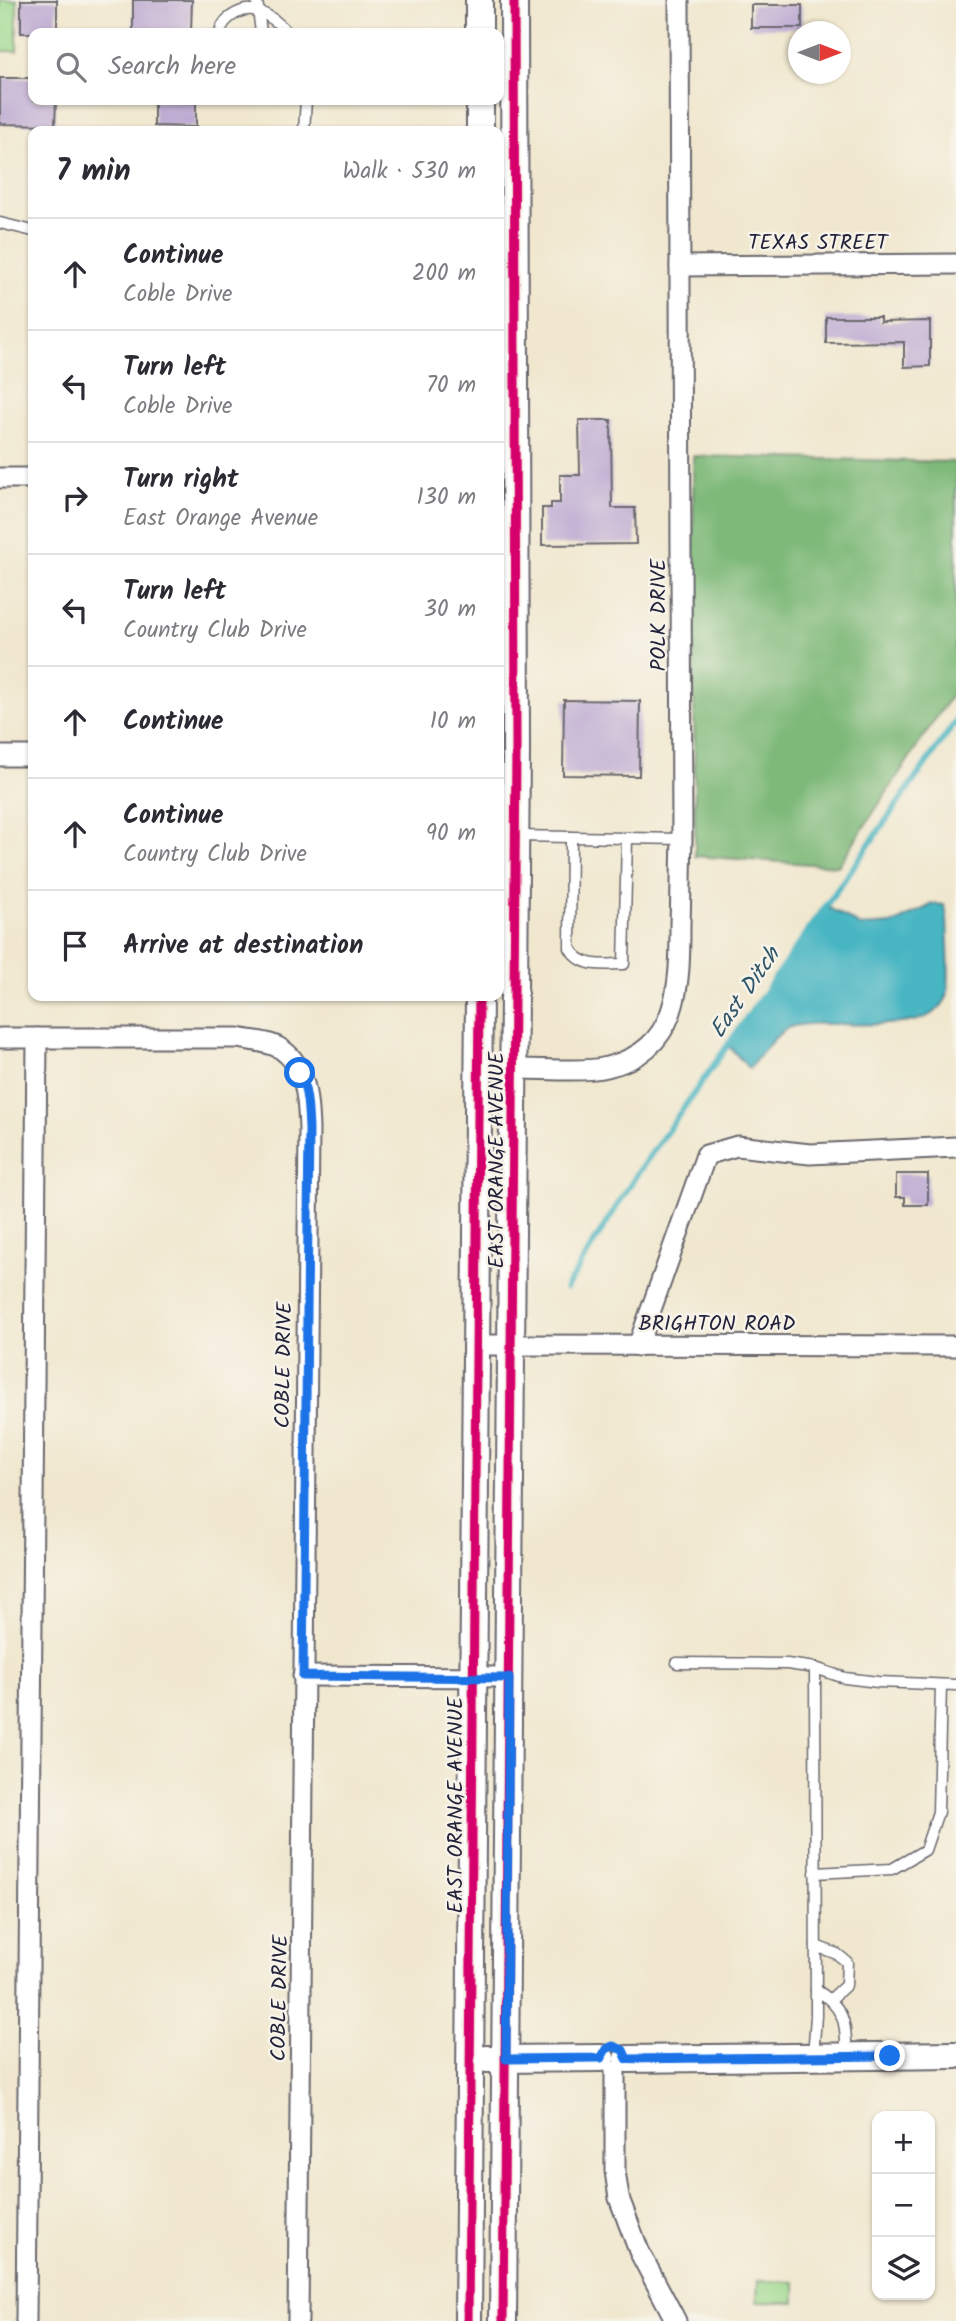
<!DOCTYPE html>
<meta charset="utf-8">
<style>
body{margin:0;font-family:Kalam,sans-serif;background:#f7f7f7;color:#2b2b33}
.controls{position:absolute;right:21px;bottom:21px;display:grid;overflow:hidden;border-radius:14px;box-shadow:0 2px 5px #0004}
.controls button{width:63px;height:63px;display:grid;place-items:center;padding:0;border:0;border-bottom:2px solid #e1e1e2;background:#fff;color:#2b2b33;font:35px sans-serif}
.compass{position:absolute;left:788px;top:21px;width:63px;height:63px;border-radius:50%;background:#fff;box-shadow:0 2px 5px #0004;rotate:90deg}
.stop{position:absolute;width:21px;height:21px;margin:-16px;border:5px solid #1a73e8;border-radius:50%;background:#fff}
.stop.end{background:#1a73e8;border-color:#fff;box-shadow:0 2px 7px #0008}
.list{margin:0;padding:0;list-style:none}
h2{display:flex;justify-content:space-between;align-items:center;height:91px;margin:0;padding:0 28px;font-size:30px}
h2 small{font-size:23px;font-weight:400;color:#7c7c81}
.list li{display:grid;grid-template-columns:46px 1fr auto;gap:21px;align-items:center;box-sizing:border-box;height:112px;padding:0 28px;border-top:2px solid #e1e1e2}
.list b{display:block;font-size:26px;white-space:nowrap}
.list p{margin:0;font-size:23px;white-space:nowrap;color:#7c7c81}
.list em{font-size:23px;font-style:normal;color:#7c7c81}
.icon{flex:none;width:38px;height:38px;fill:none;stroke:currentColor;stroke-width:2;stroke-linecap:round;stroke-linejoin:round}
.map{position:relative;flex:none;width:956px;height:2321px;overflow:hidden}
.search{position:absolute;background:#fff;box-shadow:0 2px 5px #0004;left:28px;top:28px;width:476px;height:77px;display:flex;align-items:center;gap:18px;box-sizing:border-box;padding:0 24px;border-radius:14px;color:#7c7c81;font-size:26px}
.panel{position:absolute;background:#fff;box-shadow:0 2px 5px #0004;left:28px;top:126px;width:476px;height:875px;border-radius:14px}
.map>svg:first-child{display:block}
</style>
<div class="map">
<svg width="956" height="2321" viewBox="0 0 956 2321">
<rect width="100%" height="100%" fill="#f7f3e8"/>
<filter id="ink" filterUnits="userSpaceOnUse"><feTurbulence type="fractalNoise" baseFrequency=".0143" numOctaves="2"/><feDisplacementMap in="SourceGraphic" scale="14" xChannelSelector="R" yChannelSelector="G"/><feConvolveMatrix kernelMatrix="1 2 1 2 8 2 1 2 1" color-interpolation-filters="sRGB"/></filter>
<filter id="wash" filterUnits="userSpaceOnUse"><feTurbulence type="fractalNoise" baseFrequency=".00686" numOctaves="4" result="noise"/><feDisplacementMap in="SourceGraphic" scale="28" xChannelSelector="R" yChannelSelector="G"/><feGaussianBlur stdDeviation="1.57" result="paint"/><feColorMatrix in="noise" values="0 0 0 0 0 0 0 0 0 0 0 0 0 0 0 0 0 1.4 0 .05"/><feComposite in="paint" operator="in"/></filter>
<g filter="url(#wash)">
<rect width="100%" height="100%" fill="#f0e7ce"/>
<g fill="#9dd98e" stroke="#607e64" stroke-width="2">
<rect x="0" y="0" width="17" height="51"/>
<path d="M758,2281L795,2282V2302H757Z"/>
</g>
<path fill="#7eb979" stroke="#506e5a" stroke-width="2" d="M693,456L956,462V688L838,866L695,856Z"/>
<path fill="#47b5c2" stroke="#346c7e" stroke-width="2" d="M933,904L944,905L947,915C947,930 951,985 947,996C930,1043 829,1015 790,1027C778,1031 757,1058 749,1069L728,1045L826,906L861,926L893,924Z"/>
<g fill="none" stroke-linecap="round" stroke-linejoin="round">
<path stroke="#47b5c2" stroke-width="6" d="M566,1288L637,1174L956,721"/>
</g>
<g id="blocks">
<g fill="#bca9d2">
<rect x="21" y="0" width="36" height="33"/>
<path d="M133,0H192L191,33H133Z"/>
<rect x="751" y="5" width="51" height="23"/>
<path d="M0,78H33V100H56L55,125L0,124Z"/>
<path d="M154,100H196V127L154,126Z"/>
<path d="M826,317H880V322L930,321V366L904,367V342L826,343Z"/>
<path d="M579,420H611L612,508H635L636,544L542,545V508H551V503H560V475H580Z"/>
<path d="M564,700L640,701L639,776L563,775Z"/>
<path d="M896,1174H928V1205H905V1197H896Z"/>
</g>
</g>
</g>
<g filter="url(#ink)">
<use href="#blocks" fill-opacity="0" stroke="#6a676e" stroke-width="2"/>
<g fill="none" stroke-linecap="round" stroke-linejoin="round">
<g stroke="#6a676e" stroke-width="13">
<g id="lane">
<path d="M257,0L261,33"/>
<path d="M220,33C223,17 244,5 260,12C270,16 281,25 288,33"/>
<path d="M304,131L306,100"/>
<path d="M0,223L33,231"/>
<path d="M516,836L682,839"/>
<path d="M571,837L570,948C582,969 603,964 624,964L627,838"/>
<path d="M677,1663L787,1664L815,1668L845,1678L878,1682L956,1685"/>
<path d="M815,1873L892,1869L925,1850L938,1812L941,1685"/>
<path d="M816,1946L837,1954L847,1962L846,1985L831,1999"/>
<path d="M816,1990C843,2006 847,2022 846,2053"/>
<path d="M813,2056L816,2016L815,1668"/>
</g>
</g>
<g stroke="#6a676e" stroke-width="23">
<g id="street">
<path d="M680,266L956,264"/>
<path d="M0,478H33"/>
<path d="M0,756H33"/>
<path d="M0,1038H238C252,1041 269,1041 281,1049C307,1066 308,1102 309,1129L298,2321"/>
<path d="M479,1068C506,1069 533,1069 559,1070C575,1070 592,1071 607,1067C680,1050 680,985 680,924C681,896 681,867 682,839L679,0"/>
<path d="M477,1345L956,1346"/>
<path d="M638,1346L706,1155L737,1146L810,1154L956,1147"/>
<path d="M303,1676L509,1677"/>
<path d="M615,2071V2171L619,2198L639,2251L676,2321"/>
<path d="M26,2321L37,1038"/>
</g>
</g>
<g stroke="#6a676e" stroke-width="30">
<g id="secondary">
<path d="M479,0V33"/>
<path d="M480,100V131"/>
<path d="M487,2059L601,2058"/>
<path d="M627,2059L956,2055"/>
<path d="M468,2321L479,996"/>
<path d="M503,2321L516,750L514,0"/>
</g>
</g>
<use href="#lane" stroke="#fff" stroke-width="10"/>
<use href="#street" stroke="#fff" stroke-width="19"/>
<use href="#secondary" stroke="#fff" stroke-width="26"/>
<g stroke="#f7f3e8" stroke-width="13">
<g id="cycleway">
<path d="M468,2321L479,996"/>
<path d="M503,2321L516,750L514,0"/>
</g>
</g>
<use href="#cycleway" stroke="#d6006c" stroke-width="9"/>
</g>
</g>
<g fill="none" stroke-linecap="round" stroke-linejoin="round" filter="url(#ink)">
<path stroke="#1a73e8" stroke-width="9" d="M300,1073C308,1092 308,1110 309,1129L303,1676L509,1678L506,2059L601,2058L606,2049L613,2046L623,2050L627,2059L890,2056"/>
</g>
<g text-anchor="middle" stroke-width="5" stroke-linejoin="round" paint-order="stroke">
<g font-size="21" fill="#22223b" stroke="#f7f3e8">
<text x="818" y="249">TEXAS STREET</text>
<text transform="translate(658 615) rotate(-90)" y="7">POLK DRIVE</text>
<text transform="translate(496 1160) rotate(-90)" y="7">EAST ORANGE AVENUE</text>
<text x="717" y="1330">BRIGHTON ROAD</text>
<text transform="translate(283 1365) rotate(-89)" y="7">COBLE DRIVE</text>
<text transform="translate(455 1805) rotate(-90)" y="7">EAST ORANGE AVENUE</text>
<text transform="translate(279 1998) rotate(-89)" y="7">COBLE DRIVE</text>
</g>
<g font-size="23" font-style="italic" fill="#2f556a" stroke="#f7f3e8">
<text transform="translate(744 992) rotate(-55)" y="8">East Ditch</text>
</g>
</g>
</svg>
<div class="controls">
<button>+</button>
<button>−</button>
<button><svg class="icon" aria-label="layers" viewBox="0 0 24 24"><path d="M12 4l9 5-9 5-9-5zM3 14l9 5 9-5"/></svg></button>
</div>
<svg class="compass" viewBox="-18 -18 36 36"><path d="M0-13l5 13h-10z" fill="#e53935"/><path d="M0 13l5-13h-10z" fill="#7c7c81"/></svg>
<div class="stop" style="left:300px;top:1073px"></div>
<div class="stop end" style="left:890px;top:2056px"></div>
<div class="search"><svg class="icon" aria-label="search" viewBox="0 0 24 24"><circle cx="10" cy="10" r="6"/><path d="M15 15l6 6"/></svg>Search here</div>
<section class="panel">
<h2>7 min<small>Walk · 530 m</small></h2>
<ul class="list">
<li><svg class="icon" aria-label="ahead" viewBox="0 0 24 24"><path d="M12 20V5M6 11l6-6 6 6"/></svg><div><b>Continue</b><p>Coble Drive</p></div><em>200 m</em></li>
<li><svg class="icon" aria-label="left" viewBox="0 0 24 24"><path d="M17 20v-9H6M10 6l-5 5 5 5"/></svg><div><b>Turn left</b><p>Coble Drive</p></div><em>70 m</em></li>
<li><svg class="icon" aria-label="right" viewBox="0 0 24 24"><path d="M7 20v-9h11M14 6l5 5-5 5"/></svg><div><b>Turn right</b><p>East Orange Avenue</p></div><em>130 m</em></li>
<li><svg class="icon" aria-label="left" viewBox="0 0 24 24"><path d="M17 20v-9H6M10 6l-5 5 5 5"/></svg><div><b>Turn left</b><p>Country Club Drive</p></div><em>30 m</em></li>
<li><svg class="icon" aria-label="ahead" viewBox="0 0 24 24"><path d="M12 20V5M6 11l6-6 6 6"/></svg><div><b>Continue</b></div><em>10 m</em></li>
<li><svg class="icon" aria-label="ahead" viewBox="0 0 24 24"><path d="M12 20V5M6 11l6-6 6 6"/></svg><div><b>Continue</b><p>Country Club Drive</p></div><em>90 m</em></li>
<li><svg class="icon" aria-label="arrive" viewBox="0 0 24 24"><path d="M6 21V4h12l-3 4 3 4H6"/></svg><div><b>Arrive at destination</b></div></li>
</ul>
</section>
</div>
